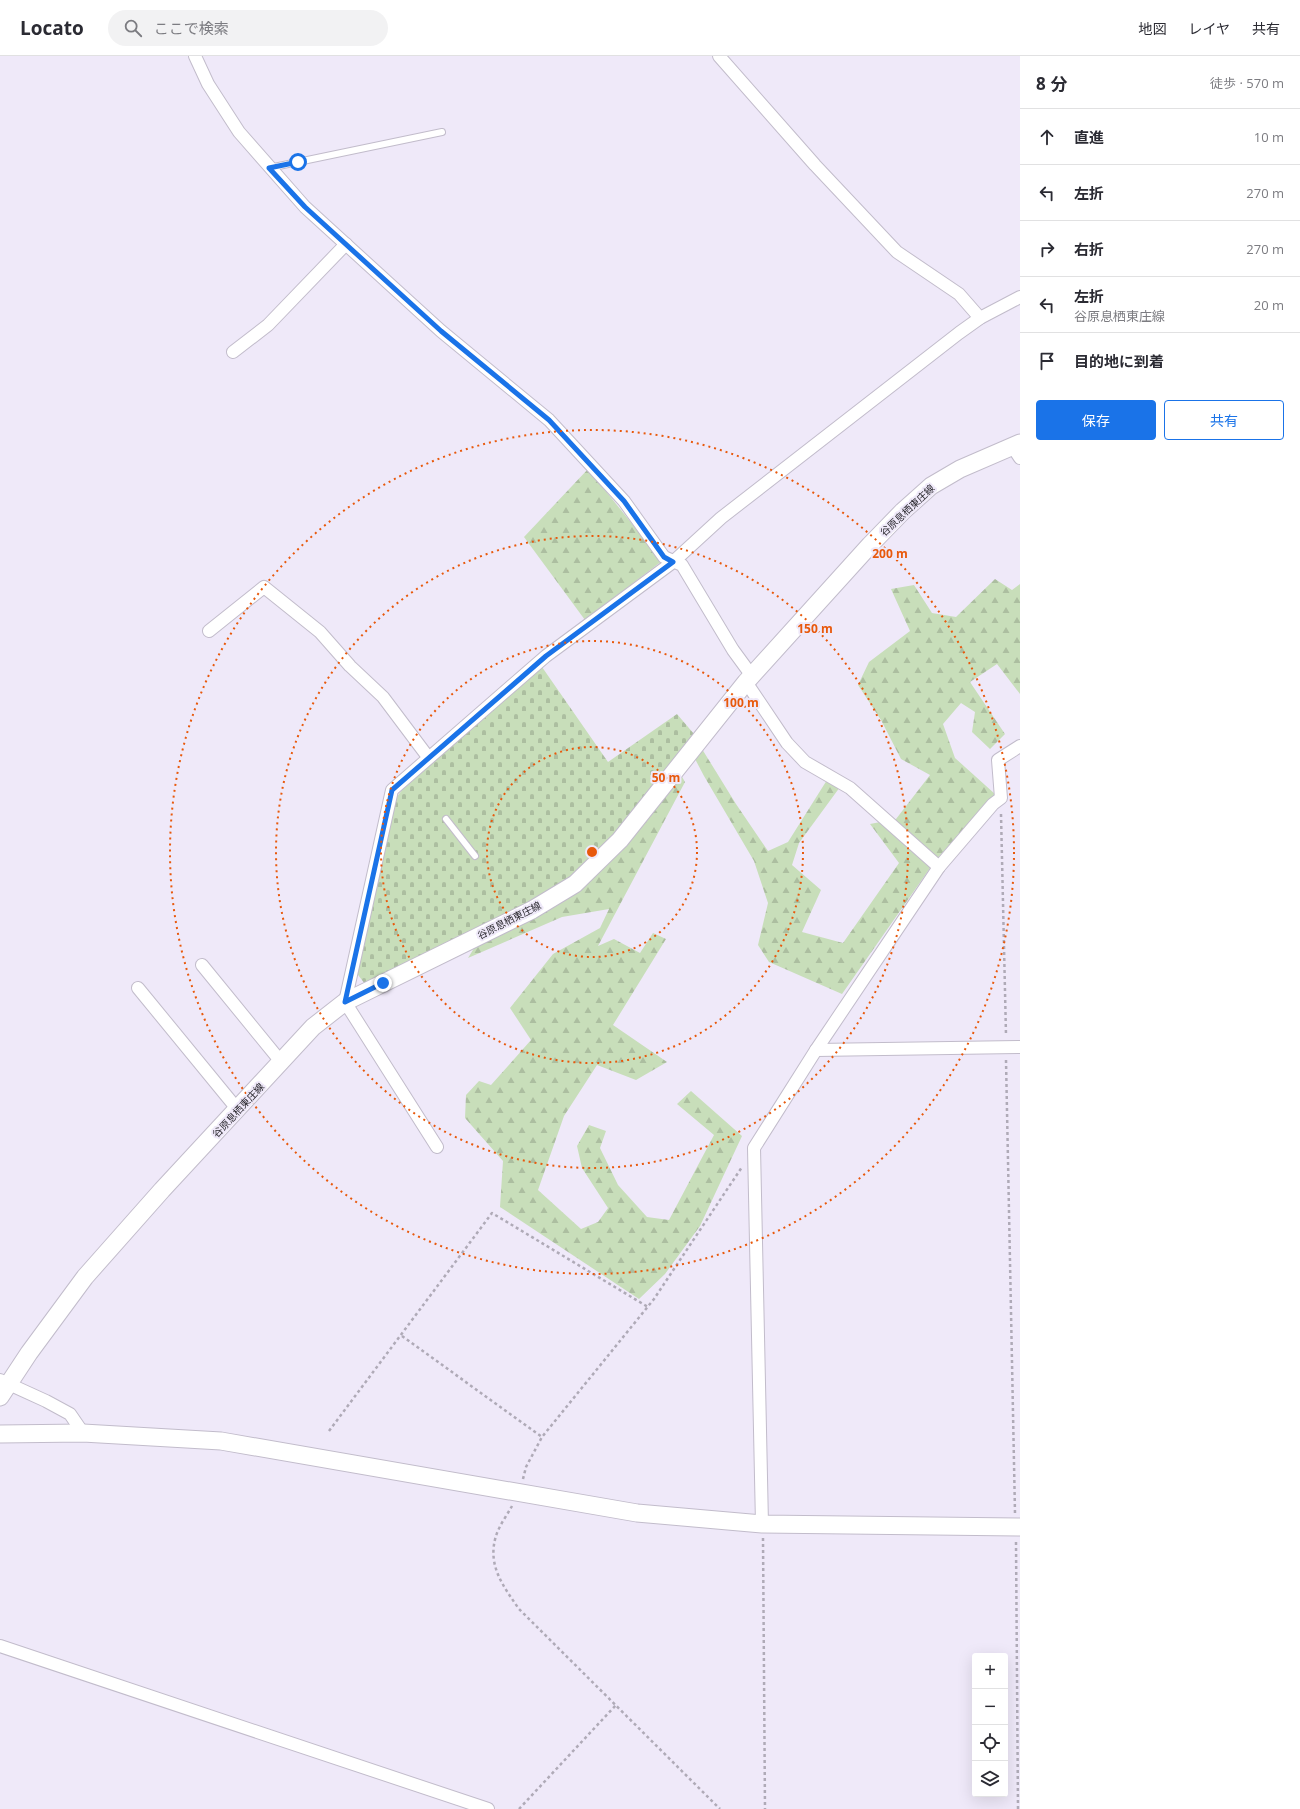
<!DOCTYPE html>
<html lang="ja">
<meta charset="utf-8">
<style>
body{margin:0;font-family:"Open Sans","Noto Sans JP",sans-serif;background:#f2f2f3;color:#2b2b33}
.controls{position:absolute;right:12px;bottom:12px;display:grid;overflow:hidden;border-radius:4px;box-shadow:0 4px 16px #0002}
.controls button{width:36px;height:36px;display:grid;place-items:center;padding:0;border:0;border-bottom:1px solid #e1e1e2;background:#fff;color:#2b2b33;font:20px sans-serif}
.stop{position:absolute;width:12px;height:12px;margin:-9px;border:3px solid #1a73e8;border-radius:50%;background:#fff}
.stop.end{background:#1a73e8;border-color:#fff;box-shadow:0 1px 4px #0008}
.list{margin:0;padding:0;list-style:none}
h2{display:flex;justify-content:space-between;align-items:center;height:52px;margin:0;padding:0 16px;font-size:17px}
h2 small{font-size:13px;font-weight:400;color:#7c7c81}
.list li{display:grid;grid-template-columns:26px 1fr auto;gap:12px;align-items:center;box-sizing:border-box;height:56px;padding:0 16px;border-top:1px solid #e1e1e2}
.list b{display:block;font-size:15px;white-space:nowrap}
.list p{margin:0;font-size:13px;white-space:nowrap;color:#7c7c81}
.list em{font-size:13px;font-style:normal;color:#7c7c81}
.actions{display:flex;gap:8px;padding:12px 16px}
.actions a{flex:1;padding:9px 0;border:1px solid #1a73e8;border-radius:4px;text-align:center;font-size:14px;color:#1a73e8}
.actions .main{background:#1a73e8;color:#fff}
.icon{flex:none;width:22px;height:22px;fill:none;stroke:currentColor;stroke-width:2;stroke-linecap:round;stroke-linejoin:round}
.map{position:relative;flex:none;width:1020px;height:1753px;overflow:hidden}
header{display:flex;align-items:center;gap:24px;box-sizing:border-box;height:56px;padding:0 20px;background:#fff;border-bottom:1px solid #e1e1e2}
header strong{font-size:19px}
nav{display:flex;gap:22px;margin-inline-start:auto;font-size:14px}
.search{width:280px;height:36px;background:#f2f2f3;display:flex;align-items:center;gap:10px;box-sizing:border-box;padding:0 14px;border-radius:22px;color:#7c7c81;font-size:15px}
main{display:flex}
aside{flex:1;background:#fff}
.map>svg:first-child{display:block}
</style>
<header>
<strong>Locato</strong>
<div class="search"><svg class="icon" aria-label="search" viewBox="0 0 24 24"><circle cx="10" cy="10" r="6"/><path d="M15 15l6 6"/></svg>ここで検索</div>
<nav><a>地図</a><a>レイヤ</a><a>共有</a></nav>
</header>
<main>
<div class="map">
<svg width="1020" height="1753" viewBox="0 0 1020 1753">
<defs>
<pattern id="forest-firs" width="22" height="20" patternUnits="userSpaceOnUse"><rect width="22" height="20" fill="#c8deba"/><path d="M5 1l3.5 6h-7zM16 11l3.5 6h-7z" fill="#acbea0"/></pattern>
<pattern id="cemetery-stones" width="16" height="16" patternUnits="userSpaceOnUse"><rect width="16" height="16" fill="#c8deba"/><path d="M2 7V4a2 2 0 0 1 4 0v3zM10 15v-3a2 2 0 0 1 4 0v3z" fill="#acbea0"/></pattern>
</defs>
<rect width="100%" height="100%" fill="#efe9f9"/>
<g fill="url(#forest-firs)">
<path d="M588,413L662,505L585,564L524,481Z"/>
<path d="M995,523L1012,534L1020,528V638L997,608L970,626L1005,678L990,693L972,676L975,656L961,647L943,668L955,702L995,738L935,805L842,938L769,906L758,889L768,847L754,805L704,720L694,701L702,693L736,748L768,795L788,786L827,724L840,731L799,787L792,809L821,834L802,876L843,887L899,807L870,768L896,763L930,719L901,703L881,664L858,629L869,606L910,575L891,533L914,529L932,557L956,561Z"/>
<path d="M681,719L685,726L598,890L614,883L640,897L653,877L666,883L613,969L667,1006L636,1024L597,1009L564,1060L538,1134L581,1173L598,1166L608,1152L582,1112L577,1090L589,1069L606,1075L600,1092L618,1129L647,1161L669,1164L714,1079L677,1048L691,1035L742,1080L700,1170L665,1218L639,1243L500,1151L503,1105L465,1062L466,1039L479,1025L491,1029L531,984L510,952L553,898L600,872L609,853L562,861L468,902L476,889Z"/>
</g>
<path fill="url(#cemetery-stones)" d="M542,611L608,706L677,658L694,678L618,776L568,825L525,851L365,928L355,915L395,743L403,733Z"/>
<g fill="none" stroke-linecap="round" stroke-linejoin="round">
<g stroke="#c2bccb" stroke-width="8">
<g id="lane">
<path d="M269,112L442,76"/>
<path d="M446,763L475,800"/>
</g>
</g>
<g stroke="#c2bccb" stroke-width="14">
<g id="street">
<path d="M195,0L208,28L239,76L305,151L441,275L549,364L624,445L664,501L682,509L733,594L752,620"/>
<path d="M719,0L815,109L897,196L959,238L980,262"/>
<path d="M233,296L268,269L346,188"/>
<path d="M1012,390L1020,402"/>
<path d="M209,575L264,531L320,576L350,610L383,641L428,701"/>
<path d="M746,626L787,687L805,706L850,732L939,811"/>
<path d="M202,909L282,1007"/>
<path d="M138,932L238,1054"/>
<path d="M816,994L1020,991"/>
<path d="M437,1091L345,946L392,734L546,600L673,506L721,462L959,277L980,262L1020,241"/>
<path d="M0,1324L46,1345L70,1358L83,1377"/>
<path d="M762,1468L754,1092L816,994L939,811L993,748L1001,742L998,704L1020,690"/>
<path d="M0,1590L488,1753"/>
</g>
</g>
<g stroke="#c2bccb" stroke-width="19">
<g id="secondary">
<path d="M0,1341L29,1297L85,1221L162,1134L313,971L345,946L532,854L575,828L620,784L746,626L870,489L903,455L931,430L960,413L1020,387"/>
<path d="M0,1378L83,1377L221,1385L637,1457L762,1468L1020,1471"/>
</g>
</g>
<g stroke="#afaab7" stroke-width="2.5" stroke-dasharray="3 3" stroke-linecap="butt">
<path d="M1001,758L1006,979"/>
<path d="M1006,1004L1015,1457"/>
<path d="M402,1280L542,1381"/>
<path d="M329,1375L492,1157L648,1251"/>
<path d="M523,1423L526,1411L542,1381L654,1243L742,1111"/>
<path d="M512,1450C507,1459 499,1470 496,1480C487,1509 503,1530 519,1553L720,1753"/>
<path d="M763,1482L765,1753"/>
<path d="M1016,1486L1018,1753"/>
<path d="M519,1753L616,1649"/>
</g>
<use href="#lane" stroke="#fff" stroke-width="6"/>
<use href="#street" stroke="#fff" stroke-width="12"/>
<use href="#secondary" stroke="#fff" stroke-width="17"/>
</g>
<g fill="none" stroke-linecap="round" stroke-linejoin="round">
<path stroke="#1a73e8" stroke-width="5" d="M298,106L269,112L305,151L441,275L549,364L624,445L664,501L673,506L546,600L392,734L345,946L383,927"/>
</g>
<g fill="none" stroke="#e8590c" stroke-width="2" stroke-dasharray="2 4">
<circle cx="592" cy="796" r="105"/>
<circle cx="592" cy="796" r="211"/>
<circle cx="592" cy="796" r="316"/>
<circle cx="592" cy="796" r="422"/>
</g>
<g text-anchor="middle" stroke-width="4" stroke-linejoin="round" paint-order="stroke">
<g font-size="10" fill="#2a282e" stroke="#efe9f9">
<text transform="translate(907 454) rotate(-43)" y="4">谷原息栖東庄線</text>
<text transform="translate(509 864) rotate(-27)" y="4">谷原息栖東庄線</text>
<text transform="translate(238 1054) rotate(-47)" y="4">谷原息栖東庄線</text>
</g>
</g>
<circle cx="592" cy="796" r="6" fill="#e8590c" stroke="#efe9f9" stroke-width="2"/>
<g font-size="12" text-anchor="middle" font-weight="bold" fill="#e8590c" stroke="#efe9f9" stroke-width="4" stroke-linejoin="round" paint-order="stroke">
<text x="890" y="502">200 m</text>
<text x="815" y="577">150 m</text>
<text x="741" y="651">100 m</text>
<text x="666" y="726">50 m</text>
</g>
</svg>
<div class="controls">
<button>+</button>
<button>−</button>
<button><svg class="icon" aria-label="locate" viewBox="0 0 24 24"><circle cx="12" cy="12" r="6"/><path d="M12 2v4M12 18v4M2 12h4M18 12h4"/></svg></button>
<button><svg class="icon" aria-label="layers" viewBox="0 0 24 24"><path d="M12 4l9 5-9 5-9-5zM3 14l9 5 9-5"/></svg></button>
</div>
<div class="stop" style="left:298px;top:106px"></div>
<div class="stop end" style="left:383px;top:927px"></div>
</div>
<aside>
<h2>8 分<small>徒歩 · 570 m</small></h2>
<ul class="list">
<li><svg class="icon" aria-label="ahead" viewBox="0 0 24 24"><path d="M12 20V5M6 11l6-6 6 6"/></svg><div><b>直進</b></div><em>10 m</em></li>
<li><svg class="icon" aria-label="left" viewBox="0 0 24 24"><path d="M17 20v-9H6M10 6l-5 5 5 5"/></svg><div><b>左折</b></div><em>270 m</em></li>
<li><svg class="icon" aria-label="right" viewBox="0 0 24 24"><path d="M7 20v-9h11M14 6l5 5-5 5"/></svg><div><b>右折</b></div><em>270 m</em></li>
<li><svg class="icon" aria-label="left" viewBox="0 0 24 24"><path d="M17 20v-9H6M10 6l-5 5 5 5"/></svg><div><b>左折</b><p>谷原息栖東庄線</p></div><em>20 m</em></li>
<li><svg class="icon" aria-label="arrive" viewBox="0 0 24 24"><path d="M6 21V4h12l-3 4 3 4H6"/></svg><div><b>目的地に到着</b></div></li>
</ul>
<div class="actions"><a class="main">保存</a><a>共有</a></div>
</aside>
</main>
